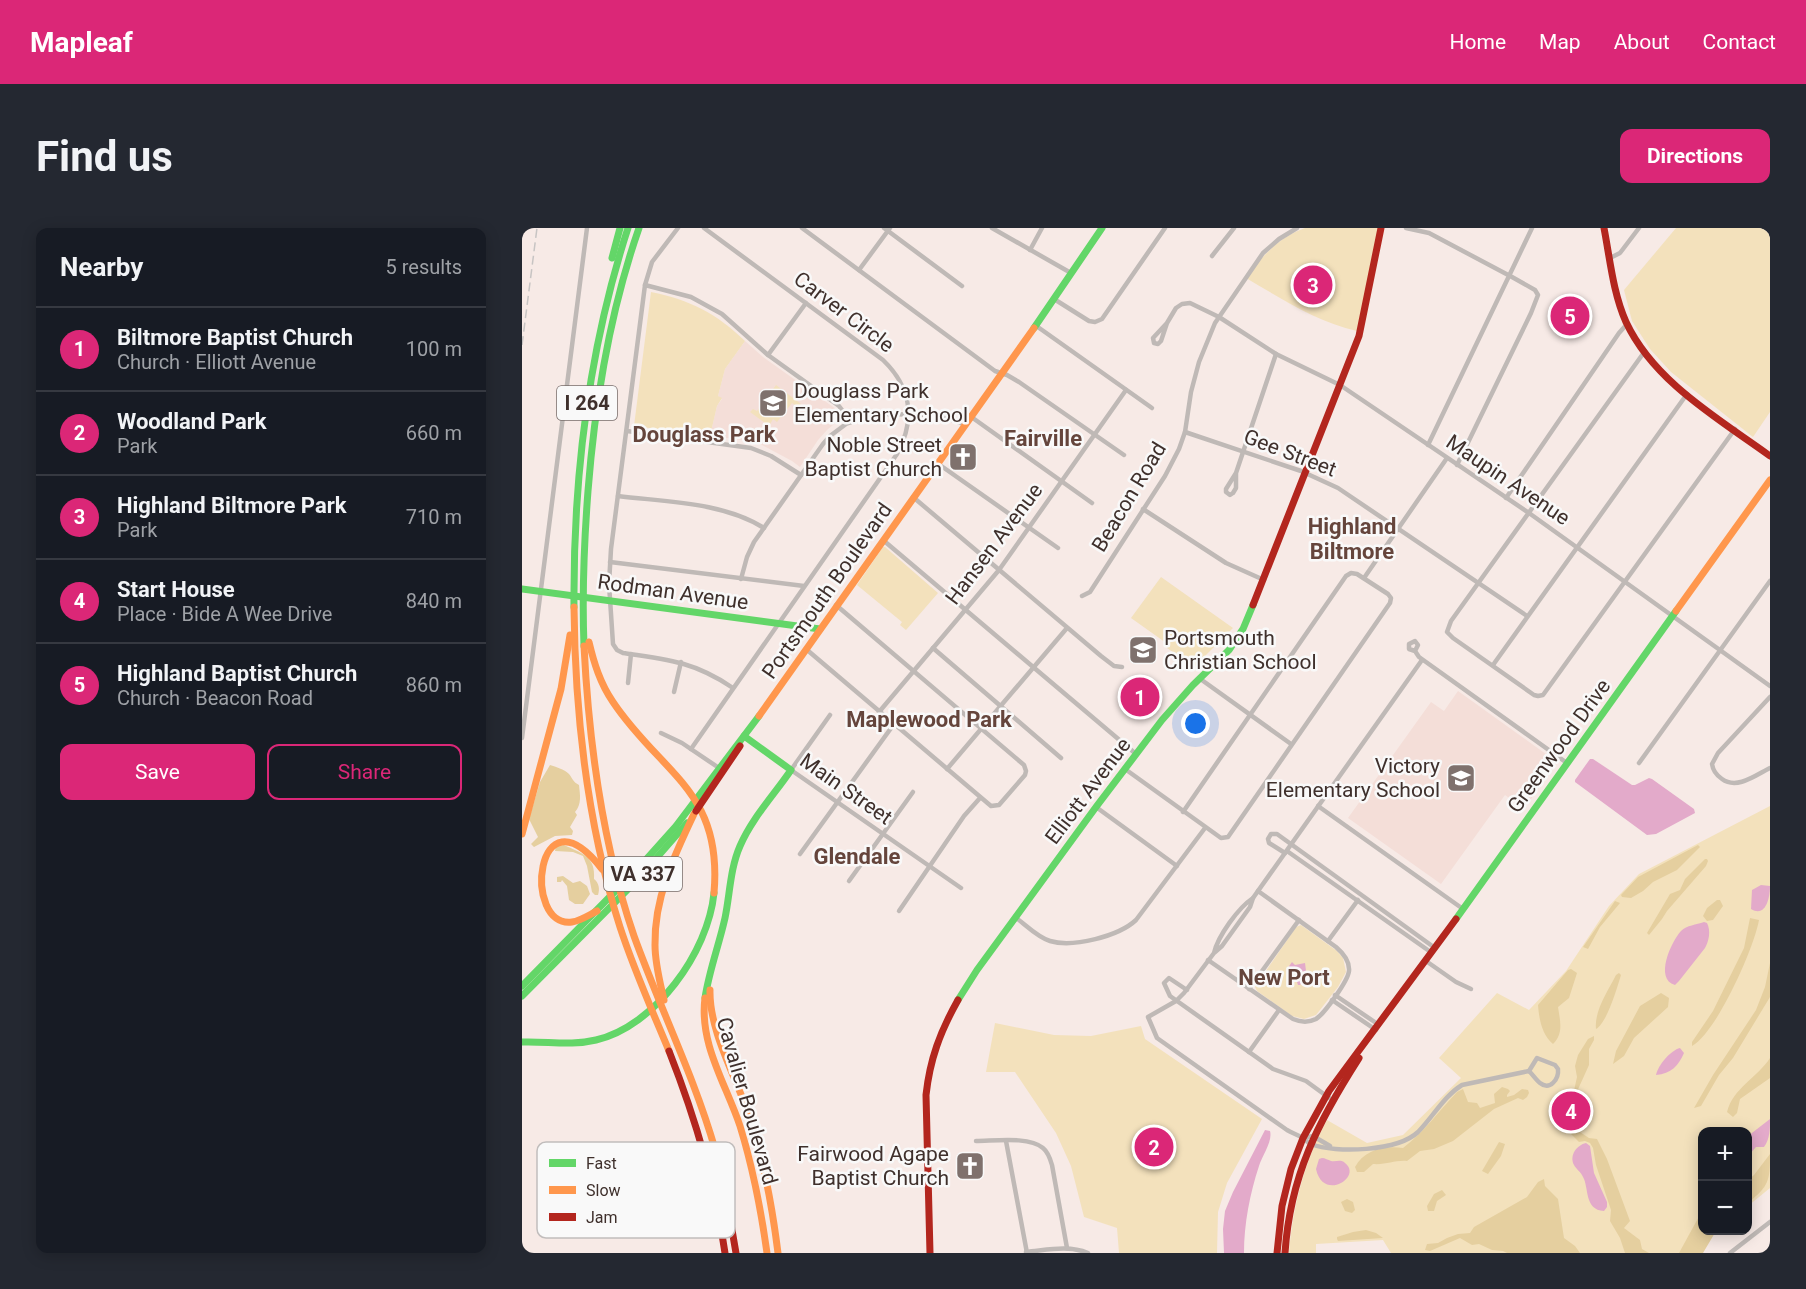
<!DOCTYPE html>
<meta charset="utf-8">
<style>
body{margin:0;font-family:Roboto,sans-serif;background:#242831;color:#f1f3f6}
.controls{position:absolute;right:18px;bottom:18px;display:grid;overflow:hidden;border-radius:12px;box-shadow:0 3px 15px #0003}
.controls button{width:54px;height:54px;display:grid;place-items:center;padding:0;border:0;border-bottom:2px solid #363941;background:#171b24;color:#f1f3f6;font:30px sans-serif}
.you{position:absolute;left:674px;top:496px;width:21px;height:21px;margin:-15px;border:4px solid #fff;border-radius:50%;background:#1a73e8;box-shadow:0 0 0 9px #1a73e833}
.badge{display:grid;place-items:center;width:39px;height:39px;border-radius:50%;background:#db2777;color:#fff;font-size:20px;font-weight:700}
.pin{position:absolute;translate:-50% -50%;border:3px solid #fff;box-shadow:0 2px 6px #0006}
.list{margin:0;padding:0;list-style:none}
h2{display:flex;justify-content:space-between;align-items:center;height:78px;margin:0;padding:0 24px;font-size:26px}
h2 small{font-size:20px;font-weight:400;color:#9ea1a6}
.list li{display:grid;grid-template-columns:39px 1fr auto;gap:18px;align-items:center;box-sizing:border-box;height:84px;padding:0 24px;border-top:2px solid #363941}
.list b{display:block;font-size:22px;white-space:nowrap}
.list p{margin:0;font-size:20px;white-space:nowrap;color:#9ea1a6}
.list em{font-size:20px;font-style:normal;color:#9ea1a6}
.actions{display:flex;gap:12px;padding:18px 24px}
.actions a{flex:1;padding:14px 0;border:2px solid #db2777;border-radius:12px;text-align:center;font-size:21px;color:#db2777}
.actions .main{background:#db2777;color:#fff}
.map{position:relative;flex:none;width:1248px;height:1025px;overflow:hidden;border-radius:12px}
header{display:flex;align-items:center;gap:36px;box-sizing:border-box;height:84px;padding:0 30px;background:#db2777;color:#fff}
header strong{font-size:28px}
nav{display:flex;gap:33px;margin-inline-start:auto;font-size:21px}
.intro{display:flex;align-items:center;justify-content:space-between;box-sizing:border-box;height:144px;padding:0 36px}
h1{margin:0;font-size:42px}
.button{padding:15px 27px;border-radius:12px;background:#db2777;color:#fff;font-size:21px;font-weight:700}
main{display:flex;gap:36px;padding:0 36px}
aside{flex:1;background:#171b24;border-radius:12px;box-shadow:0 3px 15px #0003}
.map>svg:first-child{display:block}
</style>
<header>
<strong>Mapleaf</strong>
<nav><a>Home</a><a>Map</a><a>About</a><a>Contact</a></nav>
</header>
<div class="intro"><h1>Find us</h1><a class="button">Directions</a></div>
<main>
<aside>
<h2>Nearby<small>5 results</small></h2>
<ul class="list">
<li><span class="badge">1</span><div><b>Biltmore Baptist Church</b><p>Church · Elliott Avenue</p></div><em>100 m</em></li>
<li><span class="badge">2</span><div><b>Woodland Park</b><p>Park</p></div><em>660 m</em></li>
<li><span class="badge">3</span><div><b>Highland Biltmore Park</b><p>Park</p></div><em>710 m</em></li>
<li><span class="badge">4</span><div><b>Start House</b><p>Place · Bide A Wee Drive</p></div><em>840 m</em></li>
<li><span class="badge">5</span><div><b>Highland Baptist Church</b><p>Church · Beacon Road</p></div><em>860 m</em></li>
</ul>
<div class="actions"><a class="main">Save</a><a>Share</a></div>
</aside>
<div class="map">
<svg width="1248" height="1025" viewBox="0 0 1248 1025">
<rect width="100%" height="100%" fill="#f7eae6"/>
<g fill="#f4ded8">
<path d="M223,113L241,129L314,181L320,190L306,201L296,212L278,239L270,233L240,217L222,212L188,208L195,178L200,171L196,168L203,141Z"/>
<path d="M936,463L1035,534L1002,581L983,567L919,656L826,590L909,474L922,483Z"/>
</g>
<g fill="#f3e1bc">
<path d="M783,0H856L845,63L835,103C795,94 760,71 724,50C740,28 757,9 783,0Z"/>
<path d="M1154,0H1248V184L1231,209L1149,144L1128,121L1110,93L1102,62Z"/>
<path d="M129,64C168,72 194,85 223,113L203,141L196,168L200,170L195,178L188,208L112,198Z"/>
<path d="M254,157L279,176L277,180L270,175L255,194L251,191L247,198L228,184L231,181L235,183Z"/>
<path d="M361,319H363L416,365L384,402L378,397L380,394L335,357Z"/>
<path d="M639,349L711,400L672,439L645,420L647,417L609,390Z"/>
<path d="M1248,578V960L1226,978V904H1180V1002L1194,1003L1184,1010L1174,1025H869L861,1012L794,1016V1025H767C771,978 782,934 805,892L845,915L881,907L939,850L917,830L975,765L1007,782L1044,743L1087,678L1117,646Z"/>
<path d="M779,697L815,723L821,730L824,744L816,759L794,787L782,791L770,788L735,763L733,759L774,699Z"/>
<path d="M473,795L532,807L569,808L619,798L623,811L740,891L705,955L696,984L695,1025H597L595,1000L562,989L549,938L534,905L493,844H464Z"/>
</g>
<g fill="#e5cf9f">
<path d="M28,537C34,539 42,541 47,546C51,551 51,554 57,557C58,567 60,576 53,584L55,587L48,599L51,603L50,607L33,608L12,619L9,616L16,609L7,591L18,554Z"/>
<path d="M42,617C59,625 74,628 72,651C77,655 78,661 76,667H73L70,664L65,638L61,628L51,624L33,623L34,618Z"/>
<path d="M1176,617L1178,619L1155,642L1131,654L1121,663L1109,670L1100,669L1099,667L1116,649Z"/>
<path d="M1183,631H1185L1186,633L1184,638L1145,683L1140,691L1127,707L1125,705L1148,666L1158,662L1163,651Z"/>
<path d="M41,648L51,655L58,653L65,658L68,666L61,676H53L47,672L45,658L40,652L39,654H35V649Z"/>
<path d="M1195,672H1198L1201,678L1191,692L1185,693L1181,688L1185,680Z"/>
<path d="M1093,673L1098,675L1078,699L1066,721L1061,719Z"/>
<path d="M1228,690L1237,692C1232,720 1195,804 1170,818V814L1191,783L1222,720Z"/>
<path d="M1248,735V769L1211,830L1197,847L1179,878L1172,880L1191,847L1234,782L1243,759Z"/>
<path d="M1049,741L1055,745L1047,770L1036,779C1038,793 1042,805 1031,816C1020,807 1017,791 1016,777L1046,742Z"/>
<path d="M1097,745L1099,747C1095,760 1085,795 1074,801C1072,783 1086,763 1094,747Z"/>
<path d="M1139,765L1147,770L1146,779L1112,810L1102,828L1091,836L1094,823L1118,778Z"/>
<path d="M1072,808V812L1067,821V837L1053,868L1051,867L1055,849L1053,838L1056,827L1066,811Z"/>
<path d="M1248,830V850L1218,871L1215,885L1211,889L1205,884C1211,860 1235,850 1248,830Z"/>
<path d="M980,859L986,861L988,863L985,867V869L992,867L1000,861L1006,862L1007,865L1005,869L1001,872L996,870L972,881L931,913L912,921L898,923L885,933C873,932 864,937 851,936L842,944H835L833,939C842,922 862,917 881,920C902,904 917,883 935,864L941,861L946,874L955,875L958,880L973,875L972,866Z"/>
<path d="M1052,900L1067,910L1075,911L1085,931L1108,993L1102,1000L1118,1012L1120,1021L1127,1025H1103L1098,1010L1088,993L1089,982L1074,937L1071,920L1068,915L1063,913L1057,914L1049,906Z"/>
<path d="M977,914L983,916L979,928L966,946L960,943Z"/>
<path d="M1248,926C1248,953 1247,958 1226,975V952L1232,947Z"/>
<path d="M1022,951L1023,958L1036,971L1042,1010L1053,1018L1058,1025H985L981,1023L970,1022L957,1016L950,1017L938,1010L908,1023L903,1022L905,1016L916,1015L925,1010L936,1006L948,1005L952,999L1005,969L1016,954Z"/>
<path d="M920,962L924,967L915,973L912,983H906L905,978L912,966Z"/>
<path d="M825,971L831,974L833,982L830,985L823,983L819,974Z"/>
<path d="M1180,983V1002L1194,1003L1181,1025H1157Z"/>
<path d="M844,1002L854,1005L861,1010L816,1013L815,1011V1009L831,1004Z"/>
</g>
<g fill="#e3aaca">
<path d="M1068,531H1071L1110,557H1113L1127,550L1130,551L1172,581L1173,585L1134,606L1125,607L1053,554V552Z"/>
<path d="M1239,657L1248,658C1248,669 1244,690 1229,681L1230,662Z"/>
<path d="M1182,694L1185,695C1189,703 1187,713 1183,720L1157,753L1153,757C1132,751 1149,714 1159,703C1165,697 1174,697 1182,694Z"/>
<path d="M770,734L773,737L783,735L784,743L779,744V747L783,750L778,757H776L775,754L771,751L773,748V745L765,741Z"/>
<path d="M1158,820L1162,825C1157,837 1149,846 1134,847C1136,837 1149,822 1158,820Z"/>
<path d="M1248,891C1248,901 1248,911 1242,919H1234L1226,928V908Z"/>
<path d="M743,902L748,903C751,913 740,928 737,938C728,965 722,996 722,1025H702L701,1001L703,983L711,964Z"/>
<path d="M1064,915L1068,918L1072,945L1085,974V979L1082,983C1062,982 1067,959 1061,949C1059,944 1054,941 1052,937C1047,927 1055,917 1064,915Z"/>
<path d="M800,930C803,930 806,932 809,933C814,934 819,931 823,935C841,949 801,974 794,941L797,931Z"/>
</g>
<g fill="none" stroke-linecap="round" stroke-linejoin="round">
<g stroke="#bfb9b6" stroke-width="4.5">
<path d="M156,0L130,34L123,57L89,321L87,356L91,416L95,422L101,425C145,431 173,434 211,460"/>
<path d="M280,0L473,143L485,147L497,154L602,227"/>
<path d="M362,0L440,58"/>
<path d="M470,0L549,45"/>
<path d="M884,0L907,5L990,49L1013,62L1016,67L1009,85L935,237"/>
<path d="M508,22L520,0"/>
<path d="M690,28L712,0"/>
<path d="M1088,30L1098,25L1117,0"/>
<path d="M337,42L368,0"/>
<path d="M123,57L169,69L200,86L246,127L317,178L329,194"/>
<path d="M532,71L567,93L573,94L580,91L643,0"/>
<path d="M645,95L631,110L632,115L636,116L639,113L645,95L654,80L660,76L668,75L697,89L754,126L818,157L1007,285L1248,458"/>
<path d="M513,97L630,180"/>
<path d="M1123,123L929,393L925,404L931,410L1012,467L1016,468L1021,467L1213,201"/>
<path d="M246,127L284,75"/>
<path d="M448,188L570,275"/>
<path d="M105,203L229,220L249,228L279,247"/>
<path d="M663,204L779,243L816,260L1005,388"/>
<path d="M906,217L1010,0"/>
<path d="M415,235L536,320"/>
<path d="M714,245L704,261V264L708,267L711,265L714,260V245L754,126"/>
<path d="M96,268C144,274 201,274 242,300"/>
<path d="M391,269L579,428L592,438L600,439"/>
<path d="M984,270L1097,105L1105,96"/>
<path d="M621,281L704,335L742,352"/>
<path d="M361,312L614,526"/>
<path d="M88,334L282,358"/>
<path d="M842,350L925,230"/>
<path d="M219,351L225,329L232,314L301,216L308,208L324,196L346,188L362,186L408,187L427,191L442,196"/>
<path d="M560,368L568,364L643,248L657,221L663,204L669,164L677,134L693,95L741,25L757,11L775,0"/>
<path d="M411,420L539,530"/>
<path d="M284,421L469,578L477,577L503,547L504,543L502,537L314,377"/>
<path d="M893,423L896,417L893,413L887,416V421L893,423L897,429L1045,535"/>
<path d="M971,437L1165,166"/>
<path d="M677,450L769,516"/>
<path d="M106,455L109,426"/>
<path d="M152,464L159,434"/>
<path d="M1248,469L1196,525L1190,536C1191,543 1194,547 1200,551C1215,562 1234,547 1248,540"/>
<path d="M357,484L477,342L604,162"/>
<path d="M308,487L269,542L439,660"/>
<path d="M139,505L160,515L197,540"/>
<path d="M0,510L65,0"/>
<path d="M169,521L375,226C394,191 389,159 361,132L182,0"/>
<path d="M1117,535L1248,353"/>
<path d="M425,541L545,400"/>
<path d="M603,541L699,610L706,609L868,375L869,370L866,366L835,346L829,345L824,348L661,584"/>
<path d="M796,578L941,681"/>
<path d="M574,579L655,638"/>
<path d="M765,623L910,725"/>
<path d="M763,625L747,615L746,611L749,606H755L913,720"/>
<path d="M278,626L372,496"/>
<path d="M327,653L391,564"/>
<path d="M731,670L900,432"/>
<path d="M377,683L442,588L458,570"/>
<path d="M493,689C504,697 515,709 528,713C551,720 597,708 614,692L683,600"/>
<path d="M806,713L836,672"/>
<path d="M692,725C696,708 716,680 731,670L728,679L700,718L692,725L662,765L654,773L626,789L635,810L765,902C770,905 776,907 781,910C785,913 785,914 789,916C814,926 876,923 896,904C911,889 922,868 940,857L1007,843"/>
<path d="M686,732L771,791C778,794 786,795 794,791C802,786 826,753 827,743C828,733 821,725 814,719L736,663"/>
<path d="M904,733L934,754L949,761"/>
<path d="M727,761L777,692"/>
<path d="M665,762L647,750L642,755L648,768L751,841L784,853L810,872"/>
<path d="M813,767L857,797"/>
<path d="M810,772L854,802"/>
<path d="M727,824L757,782"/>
<path d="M1015,830L1033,837L1036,841C1037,851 1028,863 1018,855C1014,852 1011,847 1007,843Z"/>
<path d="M781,910L791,908L808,918"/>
<path d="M454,913C472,913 507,908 521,920C526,924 528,930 530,937L545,1020"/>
<path d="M484,913L505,1025"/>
<path d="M504,1024C526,1022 546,1017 566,1025"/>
<path d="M1208,1025L1248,994"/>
</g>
<g stroke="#63d668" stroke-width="7">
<path d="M90,30L98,0"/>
<path d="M512,100L580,0"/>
<path d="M0,361L298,401"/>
<path d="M52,379C51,250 66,123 106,0"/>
<path d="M62,418C60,367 62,315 66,263C73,173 87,86 117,0"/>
<path d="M934,691L1154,383"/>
<path d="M0,758L120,636L154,598L237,488"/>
<path d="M0,768L117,650L165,595"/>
<path d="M183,770C187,743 197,717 203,690C208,666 208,641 218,618C230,590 252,567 269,542L222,508"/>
<path d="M436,772L455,742L574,579L640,492L671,457L707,422L721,401L731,377"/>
<path d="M0,814C25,813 49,818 74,812C133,798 186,725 192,665"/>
</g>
<g stroke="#ff974d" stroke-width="7">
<path d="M52,379C53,488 65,596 98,699C112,742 130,782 147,823"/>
<path d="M1154,383L1248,252"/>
<path d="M67,414C72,435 78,455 91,474C139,546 201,562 192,665"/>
<path d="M62,418C67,517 80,615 112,708C138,780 172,848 193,921"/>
<path d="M237,488L512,100"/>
<path d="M0,606L39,461L48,407"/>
<path d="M75,683C67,687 58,693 50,694C0,701 13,555 80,641"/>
<path d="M188,762C187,802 213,847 226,885C242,931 250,977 256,1025"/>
<path d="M183,770C177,816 204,856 218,898C231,940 239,982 245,1025"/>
<path d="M142,772C138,754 133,736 133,717C132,670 152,628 172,586"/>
</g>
<g stroke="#b3261e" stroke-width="7">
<path d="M1082,0C1088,31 1091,65 1104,94C1132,154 1197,191 1248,228"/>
<path d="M731,377L837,108L859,0"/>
<path d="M174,583L218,518"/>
<path d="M147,823C173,889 193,955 203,1025"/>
<path d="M193,921L204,967L214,1025"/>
<path d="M408,1025L404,867C408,831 418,804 436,772"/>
<path d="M755,1025L760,978L769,941L781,910L807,863L934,691"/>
<path d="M763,1025C768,948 796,894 837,830"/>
</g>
<path stroke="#c7c4c3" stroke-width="1.5" stroke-dasharray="9 4.5" stroke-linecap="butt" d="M0,117L15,0"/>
</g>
<defs>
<g id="school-square" transform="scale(1.5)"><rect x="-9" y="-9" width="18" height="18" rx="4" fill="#7f716d" stroke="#f9f9f9"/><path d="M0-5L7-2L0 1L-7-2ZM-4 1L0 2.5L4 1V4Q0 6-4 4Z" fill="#fff"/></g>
<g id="church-square" transform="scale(1.5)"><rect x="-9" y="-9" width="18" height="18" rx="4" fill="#7f716d" stroke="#f9f9f9"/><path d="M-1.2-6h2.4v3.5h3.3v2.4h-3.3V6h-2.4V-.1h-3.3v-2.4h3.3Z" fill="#fff"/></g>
</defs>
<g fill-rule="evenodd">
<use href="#school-square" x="251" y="175"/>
<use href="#church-square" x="441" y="229"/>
<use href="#school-square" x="621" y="422"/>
<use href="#school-square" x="939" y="550"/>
<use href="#church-square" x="448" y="938"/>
</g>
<g text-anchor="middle" stroke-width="5" stroke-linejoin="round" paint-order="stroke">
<g fill="#f9f9f9" stroke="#776c6a" stroke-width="1.5">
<rect x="35" y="158" width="60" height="34" rx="4.5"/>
<rect x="82" y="629" width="78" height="34" rx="4.5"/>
</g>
<g font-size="20" font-weight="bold" fill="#3f302c">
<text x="65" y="182">I 264</text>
<text x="121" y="653">VA 337</text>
</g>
<g font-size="21" fill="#3f302c" stroke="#f9f9f9">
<text transform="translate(322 84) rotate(37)" y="7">Carver Circle</text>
<text transform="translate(768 225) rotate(21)" y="7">Gee Street</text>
<text transform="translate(986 252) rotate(34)" y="7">Maupin Avenue</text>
<text transform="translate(607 269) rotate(-59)" y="7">Beacon Road</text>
<text transform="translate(472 316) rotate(-53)" y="7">Hansen Avenue</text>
<text transform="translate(305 363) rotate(-55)" y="7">Portsmouth Boulevard</text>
<text transform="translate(151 364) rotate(8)" y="7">Rodman Avenue</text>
<text transform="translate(1037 518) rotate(-54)" y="7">Greenwood Drive</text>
<text transform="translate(324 561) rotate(35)" y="7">Main Street</text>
<text transform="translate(566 563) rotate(-53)" y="7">Elliott Avenue</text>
<text transform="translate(225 873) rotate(74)" y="7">Cavalier Boulevard</text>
</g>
<g font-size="21" fill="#3f302c" stroke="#f9f9f9" text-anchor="end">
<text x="272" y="170" text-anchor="start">Douglass Park<tspan x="272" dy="24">Elementary School</tspan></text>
<text x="420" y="224">Noble Street<tspan x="420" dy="24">Baptist Church</tspan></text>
<text x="642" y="417" text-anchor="start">Portsmouth<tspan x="642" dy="24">Christian School</tspan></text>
<text x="918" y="545">Victory<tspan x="918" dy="24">Elementary School</tspan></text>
<text x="427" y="933">Fairwood Agape<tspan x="427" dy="24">Baptist Church</tspan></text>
</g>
<g font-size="22" font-weight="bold" fill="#65453c" stroke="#f9f9f9">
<text x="182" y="214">Douglass Park</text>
<text x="521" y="218">Fairville</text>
<text x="830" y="306">Highland<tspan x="830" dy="25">Biltmore</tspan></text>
<text x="407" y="499">Maplewood Park</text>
<text x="335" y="636">Glendale</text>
<text x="762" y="757">New Port</text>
</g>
</g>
<rect x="15" y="914" width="198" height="96" rx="9" fill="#f9f9f9" stroke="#c1bdbc" stroke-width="1.5"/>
<rect x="27" y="931" width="27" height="8" fill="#63d668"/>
<rect x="27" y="958" width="27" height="8" fill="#ff974d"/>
<rect x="27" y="985" width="27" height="8" fill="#b3261e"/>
<g font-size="16" fill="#3f302c">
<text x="64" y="941">Fast</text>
<text x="64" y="968">Slow</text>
<text x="64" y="995">Jam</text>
</g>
</svg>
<div class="controls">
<button>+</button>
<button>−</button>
</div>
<div class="you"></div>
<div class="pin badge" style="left:618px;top:469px">1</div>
<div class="pin badge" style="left:632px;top:919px">2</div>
<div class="pin badge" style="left:791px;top:57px">3</div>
<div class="pin badge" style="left:1049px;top:883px">4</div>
<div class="pin badge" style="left:1048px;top:88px">5</div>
</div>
</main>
